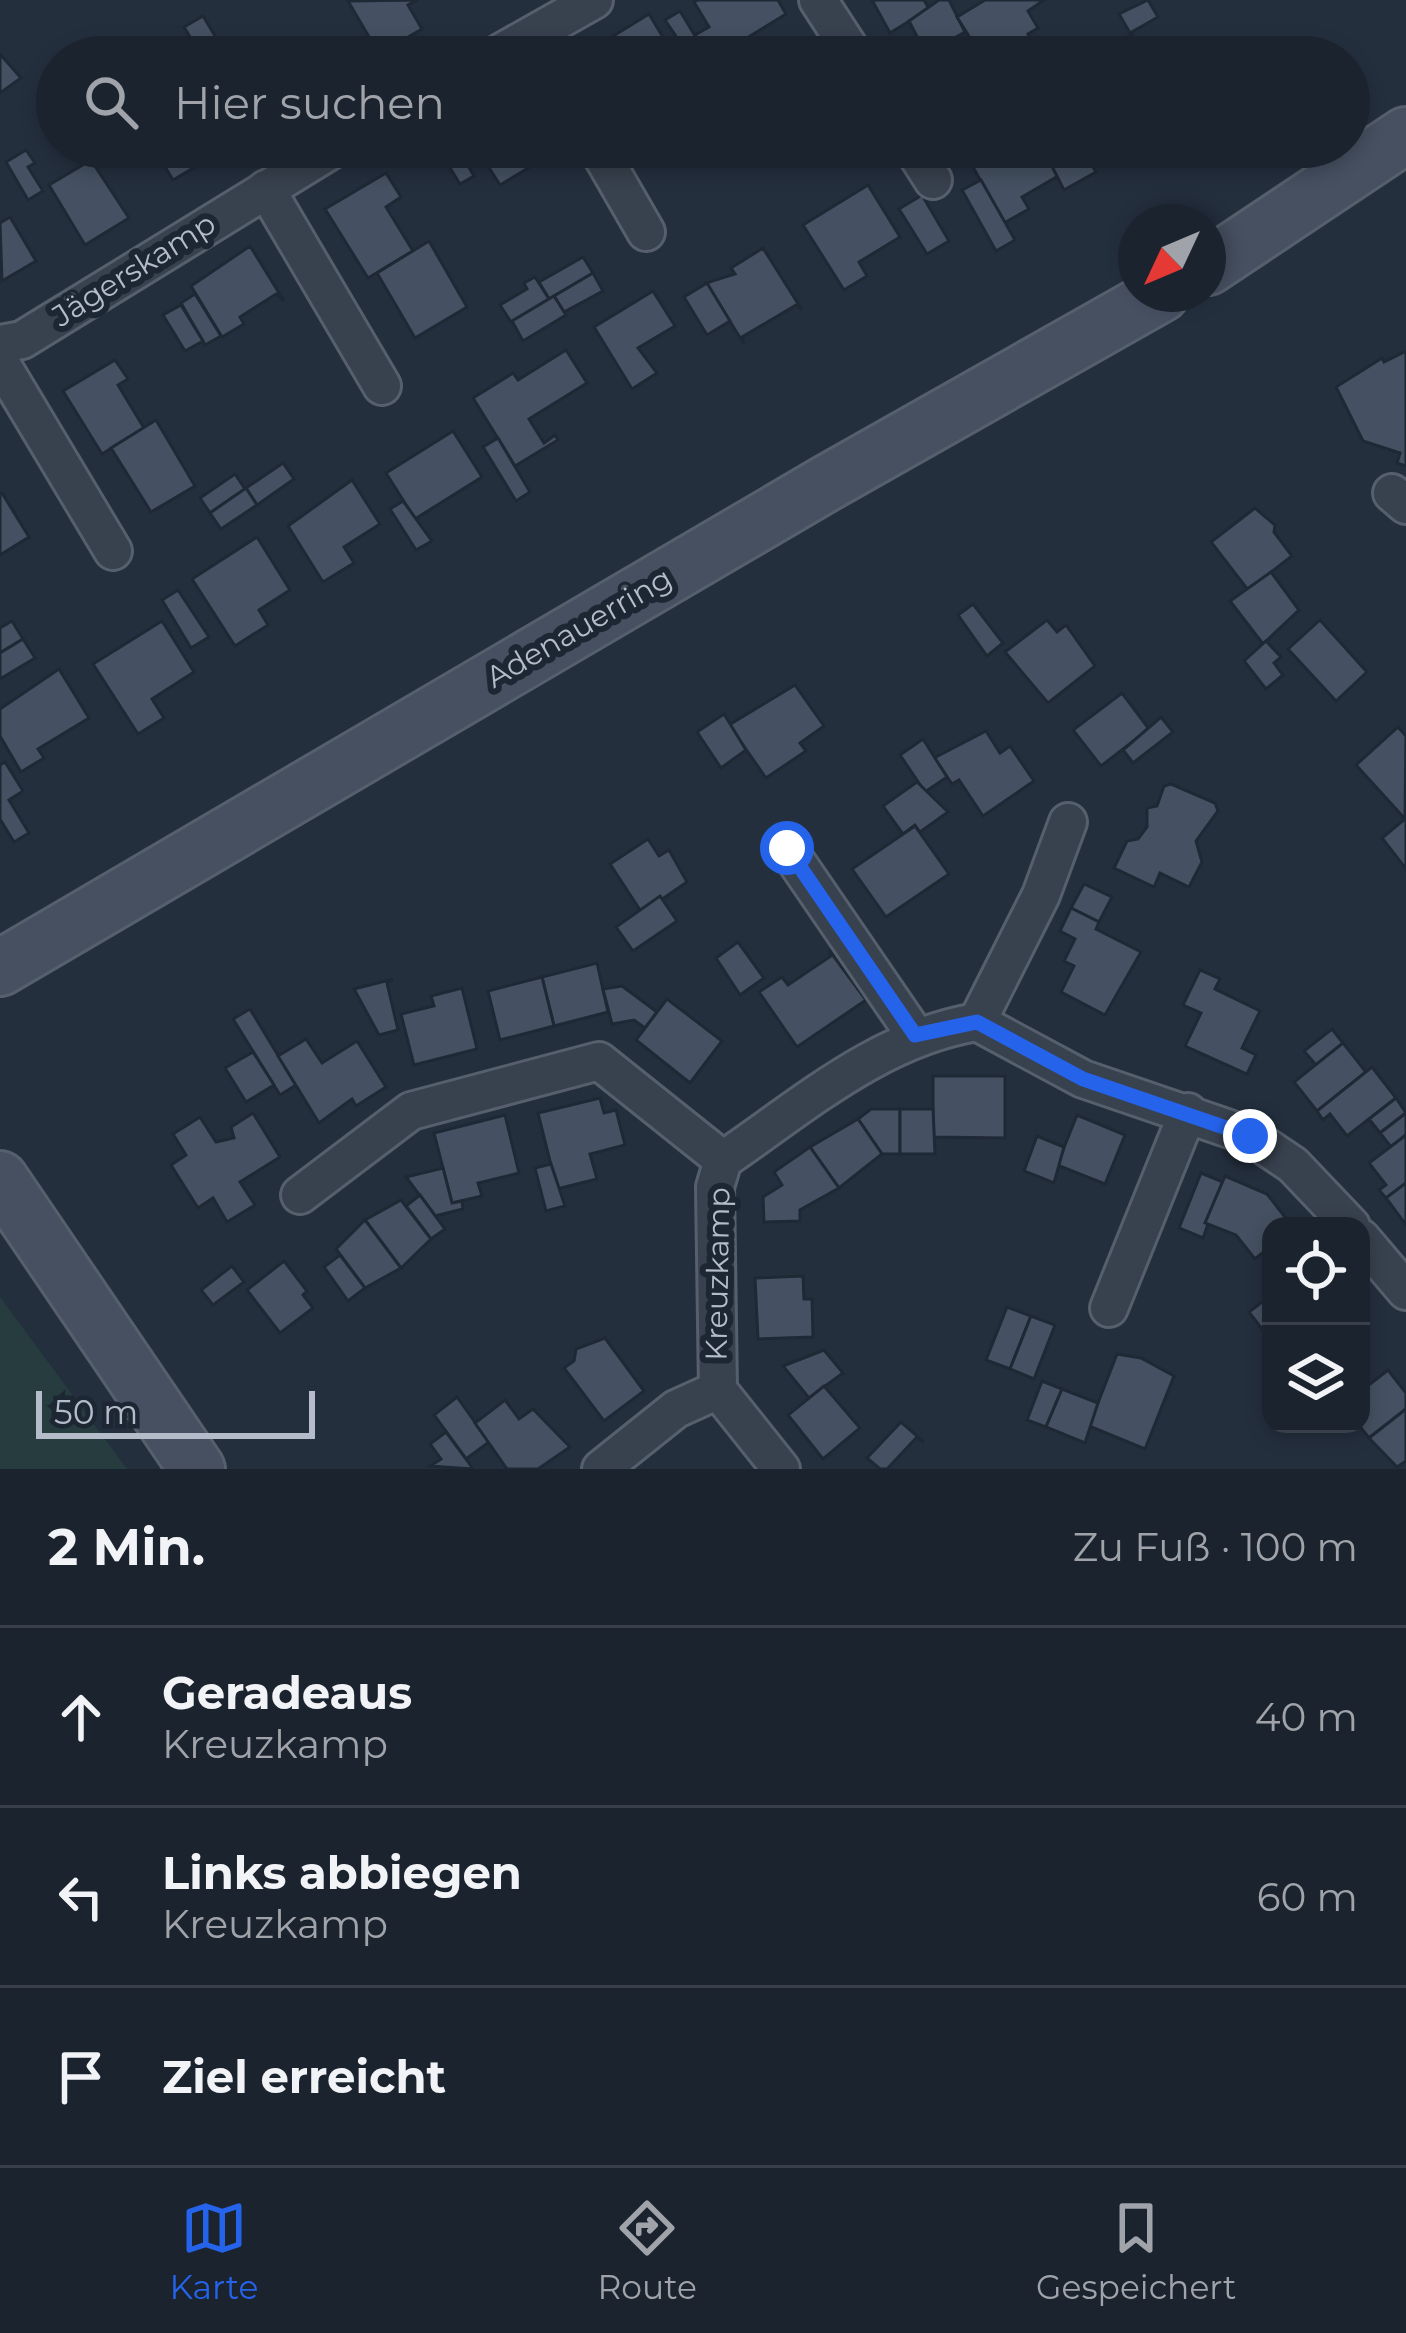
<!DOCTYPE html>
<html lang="de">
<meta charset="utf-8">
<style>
body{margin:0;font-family:Montserrat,sans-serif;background:#242b36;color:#f1f3f6}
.controls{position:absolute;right:36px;bottom:36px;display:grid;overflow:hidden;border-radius:24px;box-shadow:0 6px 18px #0003}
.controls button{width:108px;height:108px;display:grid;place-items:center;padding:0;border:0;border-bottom:3px solid #39404a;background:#1b232e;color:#f1f3f6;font:60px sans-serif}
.compass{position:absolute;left:1118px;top:204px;width:108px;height:108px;border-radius:50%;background:#1b232e;box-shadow:0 6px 18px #0003;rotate:226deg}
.scale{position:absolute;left:36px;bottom:30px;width:279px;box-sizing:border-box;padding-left:12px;border:6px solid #b4bcc9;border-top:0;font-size:33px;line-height:42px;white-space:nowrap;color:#b4bcc9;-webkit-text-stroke:9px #1d2633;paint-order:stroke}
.stop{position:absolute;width:36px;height:36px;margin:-27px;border:9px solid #2563eb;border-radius:50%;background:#fff}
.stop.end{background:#2563eb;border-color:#fff;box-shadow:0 3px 12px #0008}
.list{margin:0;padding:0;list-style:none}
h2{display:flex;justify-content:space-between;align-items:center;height:156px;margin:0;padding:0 48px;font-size:51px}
h2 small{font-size:39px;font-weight:400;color:#a0a4aa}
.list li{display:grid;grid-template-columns:78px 1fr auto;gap:36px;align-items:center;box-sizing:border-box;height:180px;padding:0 48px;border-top:3px solid #39404a}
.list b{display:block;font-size:45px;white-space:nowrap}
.list p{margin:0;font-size:39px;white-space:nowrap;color:#a0a4aa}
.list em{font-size:39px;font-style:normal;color:#a0a4aa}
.icon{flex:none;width:66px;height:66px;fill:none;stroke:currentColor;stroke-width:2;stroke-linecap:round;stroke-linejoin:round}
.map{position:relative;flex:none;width:1406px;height:1469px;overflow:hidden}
.search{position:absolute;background:#1b232e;box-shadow:0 6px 18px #0003;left:36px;right:36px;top:36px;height:132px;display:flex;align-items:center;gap:30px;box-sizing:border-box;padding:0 42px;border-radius:66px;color:#a0a4aa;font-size:45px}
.sheet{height:696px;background:#1b232e}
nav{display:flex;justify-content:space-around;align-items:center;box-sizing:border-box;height:168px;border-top:3px solid #39404a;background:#1b232e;font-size:33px;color:#a0a4aa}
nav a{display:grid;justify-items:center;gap:6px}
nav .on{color:#2563eb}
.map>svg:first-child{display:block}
</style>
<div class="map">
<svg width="1406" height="1469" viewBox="0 0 1406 1469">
<rect width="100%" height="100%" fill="#242f3e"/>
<path fill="#263c3f" d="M0,1297L127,1469H0Z"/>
<g fill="#455162" stroke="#1f2835" stroke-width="3">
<path d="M418,0L408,5L422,29L379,54L348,1Z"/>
<path d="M698,0H778L786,14L747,38L754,50L742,57H708L695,35L709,27L694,2Z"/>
<path d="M872,0H924L929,9L890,33Z"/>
<path d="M939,0H949L965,32L926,54L909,21Z"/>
<path d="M985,0H1044L1028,11L1038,28L1028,34L1038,50L1026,57H982L957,17Z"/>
<path d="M1148,0L1158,17L1130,33L1119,14Z"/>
<path d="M680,11L703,49L690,57L665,20Z"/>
<path d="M649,14L675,57H603L597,46Z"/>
<path d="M203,16L226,54L221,57H202L184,27Z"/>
<path d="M1132,34L1145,57H1092Z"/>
<path d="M0,54L21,78L0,93Z"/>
<path d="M153,147H216L219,153L173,180Z"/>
<path d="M437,147H457L474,176L460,184Z"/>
<path d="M476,147H560L561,148L500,185Z"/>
<path d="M1004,147H1042L1058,176L1022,197L1029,209L1004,223L973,167Z"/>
<path d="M1042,147H1081L1096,172L1064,190Z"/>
<path d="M26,150L35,163L28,167L43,191L28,200L6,162Z"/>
<path d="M91,160L129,218L85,245L49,185Z"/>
<path d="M386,173L401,197L386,207L413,251L368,278L325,209Z"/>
<path d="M981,180L1015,240L996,251L962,190Z"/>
<path d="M868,185L900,237L859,262L867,276L844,290L803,225Z"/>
<path d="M922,195L949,241L927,254L899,209Z"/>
<path d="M10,217L36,261L2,281L0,223Z"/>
<path d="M429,241L467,307L415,338L377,273Z"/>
<path d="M250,246L284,301L276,294L240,317L244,324L222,337L191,286Z"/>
<path d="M763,248L802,310L796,305L742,337L744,344L706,283L735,274L731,268Z"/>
<path d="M583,257L593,273L549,299L539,282Z"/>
<path d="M593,273L603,291L564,312L554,296Z"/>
<path d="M535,277L549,299L511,322L500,305L527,289L524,283Z"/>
<path d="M707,283L730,321L707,335L684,297Z"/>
<path d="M653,291L675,326L638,348L657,373L632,389L594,327Z"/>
<path d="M195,294L221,336L205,345L181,303Z"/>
<path d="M554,296L566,315L523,341L512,321Z"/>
<path d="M181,305L203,341L185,351L163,315Z"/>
<path d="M566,350L587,383L529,419L544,443L555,435L558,440L515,466L473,398L513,373L518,380Z"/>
<path d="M1406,351V466L1397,463L1400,453L1363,441L1336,387L1382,358L1384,362Z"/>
<path d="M115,360L128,379L118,385L144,428L102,454L63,391Z"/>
<path d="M156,420L195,486L151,512L111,448Z"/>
<path d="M453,431L482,477L415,519L386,473Z"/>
<path d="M498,438L530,492L516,501L483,447Z"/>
<path d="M283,463L294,479L257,505L246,488Z"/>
<path d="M235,474L245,489L210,513L200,498Z"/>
<path d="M352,480L380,524L344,547L354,563L323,582L288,526Z"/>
<path d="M246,488L257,505L221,529L210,513Z"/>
<path d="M2,493L29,537L0,555V494Z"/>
<path d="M403,501L432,541L416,550L390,509Z"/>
<path d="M1255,508L1275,525L1274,532L1292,556L1248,590L1211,542Z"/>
<path d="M257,537L290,590L259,610L268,625L235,646L192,579Z"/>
<path d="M1271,572L1299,610L1263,644L1230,601Z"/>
<path d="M178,590L209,637L191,648L162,600Z"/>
<path d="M973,604L1003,643L987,656L958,615Z"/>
<path d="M1047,620L1057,632L1066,625L1095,666L1048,703L1005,652Z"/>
<path d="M1320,620L1367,672L1336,701L1288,649Z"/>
<path d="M12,621L23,639L0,653V628Z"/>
<path d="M162,621L194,672L152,699L164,718L138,734L93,664Z"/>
<path d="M23,639L35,658L0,679V653Z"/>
<path d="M1266,641L1281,657L1274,663L1283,675L1266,689L1244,661Z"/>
<path d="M59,669L89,718L38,749L44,758L21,772L0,736V709Z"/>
<path d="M795,685L824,726L800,743L806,751L766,778L729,725Z"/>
<path d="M1122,693L1149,729L1101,766L1073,730Z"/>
<path d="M724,714L746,750L721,768L697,732Z"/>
<path d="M1161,717L1173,732L1133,763L1123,750Z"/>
<path d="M1398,727L1406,736L1405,819L1356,765Z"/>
<path d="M986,731L1000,753L1010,746L1034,781L983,816L959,780L952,784L934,758Z"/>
<path d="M923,739L947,777L925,792L900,755Z"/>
<path d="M5,762L23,791L9,800L29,833L14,842L0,819V765Z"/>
<path d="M917,782L948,812L920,832L915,825L903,834L883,806Z"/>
<path d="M1171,784L1215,803L1218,811L1196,841L1202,862L1189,887L1160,873L1154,887L1114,868L1127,841L1138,839L1147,827V808L1157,806L1164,786Z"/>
<path d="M1406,818V869L1382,838Z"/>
<path d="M915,826L949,874L886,917L852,869Z"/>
<path d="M648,839L659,856L669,850L687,882L642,913L610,864Z"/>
<path d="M1084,884L1112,897L1099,922L1071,908Z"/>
<path d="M660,896L677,921L633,951L616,927Z"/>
<path d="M1071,908L1099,922L1096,929L1141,952L1105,1015L1061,992L1074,966L1064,961L1075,939L1060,931Z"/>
<path d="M738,942L764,978L740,995L716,958Z"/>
<path d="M829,950L866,1000L797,1047L759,992L782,977L788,985L831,956Z"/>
<path d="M597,963L608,1012L554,1026L542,977Z"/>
<path d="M1200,970L1220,979L1215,989L1260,1011L1242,1048L1256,1055L1247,1074L1185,1046L1201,1013L1183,1005Z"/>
<path d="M542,977L554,1026L500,1040L488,991Z"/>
<path d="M393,979L387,983L398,1030L379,1035L354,989Z"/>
<path d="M622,986L657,1012L645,1028L634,1020L612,1024L603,989Z"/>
<path d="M462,988L477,1049L414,1065L401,1014L434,1006L431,996Z"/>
<path d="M667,999L722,1041L690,1083L636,1040Z"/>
<path d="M250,1009L296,1085L280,1095L233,1019Z"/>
<path d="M1332,1029L1343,1043L1316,1065L1304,1051Z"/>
<path d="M306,1039L322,1063L357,1041L386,1087L356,1106L352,1099L319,1123L278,1056Z"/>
<path d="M1343,1043L1366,1072L1317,1111L1294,1082Z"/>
<path d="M253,1052L274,1085L246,1102L225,1068Z"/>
<path d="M1372,1067L1396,1098L1347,1136L1330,1114L1323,1120L1317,1111Z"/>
<path d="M933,1076H1005V1138L933,1137Z"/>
<path d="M600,1098L604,1113L616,1110L625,1145L590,1154L597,1179L557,1189L538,1113Z"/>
<path d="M1396,1098L1406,1113L1380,1133L1369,1119Z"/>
<path d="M871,1109H900V1154H882L858,1119Z"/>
<path d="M900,1109H933L935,1154H900Z"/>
<path d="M253,1113L280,1157L240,1182L255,1205L227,1222L213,1198L198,1208L171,1165L186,1155L173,1134L200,1117L216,1142L234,1138L231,1127Z"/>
<path d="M1406,1113V1135L1391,1147L1380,1133Z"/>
<path d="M505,1115L519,1173L478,1183L482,1196L452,1203L434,1133Z"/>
<path d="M1077,1115L1125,1135L1105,1184L1057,1165Z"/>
<path d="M858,1119L882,1154L839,1188L810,1147Z"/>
<path d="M1406,1135V1183L1386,1198L1379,1190L1386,1185L1369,1163Z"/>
<path d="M1037,1136L1064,1147L1054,1183L1024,1171Z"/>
<path d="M810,1147L839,1188L800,1210V1221L764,1222L763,1197L782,1185L774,1172Z"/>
<path d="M551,1164L565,1206L546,1211L535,1168Z"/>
<path d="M443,1168L452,1203L462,1201L463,1209L435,1216L406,1177Z"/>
<path d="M1201,1173L1223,1182L1203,1238L1179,1228Z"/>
<path d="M1225,1176L1267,1194L1292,1226H1271V1246L1255,1259L1236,1235L1205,1223Z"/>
<path d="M1406,1183V1225L1386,1198Z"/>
<path d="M420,1195L445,1229L431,1239L406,1206Z"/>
<path d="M401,1200L431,1239L401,1268L365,1220Z"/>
<path d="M365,1220L401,1268L365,1288L336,1249Z"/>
<path d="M340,1255L365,1288L348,1301L324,1267Z"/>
<path d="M284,1261L307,1291L303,1295L313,1308L280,1333L247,1290Z"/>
<path d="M232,1266L244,1282L213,1305L201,1290Z"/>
<path d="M803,1276L804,1299H812L813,1337L758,1339L755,1278Z"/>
<path d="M1271,1295V1330L1268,1337L1249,1312Z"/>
<path d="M1007,1307L1031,1316L1010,1369L986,1360Z"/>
<path d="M1031,1316L1055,1325L1034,1379L1010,1369Z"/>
<path d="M605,1338L644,1391L604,1421L564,1368L574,1361L576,1349Z"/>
<path d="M824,1350L843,1373L809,1398L783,1366Z"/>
<path d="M1117,1354L1141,1358L1174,1376L1145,1449L1089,1426Z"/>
<path d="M1388,1370L1406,1393V1409L1369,1438L1358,1424L1361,1391Z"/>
<path d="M1042,1381L1062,1389L1046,1427L1027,1420Z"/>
<path d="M824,1386L860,1428L823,1459L788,1415Z"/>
<path d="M1062,1389L1098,1403L1085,1443L1046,1427Z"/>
<path d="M457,1397L489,1442L466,1459L434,1415Z"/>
<path d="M505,1400L519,1419L533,1409L570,1447L538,1469H507L475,1423Z"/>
<path d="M1406,1409V1461L1397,1467L1369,1438Z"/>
<path d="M901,1422L924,1442L916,1438L887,1469H880L867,1458Z"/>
<path d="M446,1432L466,1459L473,1469L430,1466L441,1459L430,1444Z"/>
</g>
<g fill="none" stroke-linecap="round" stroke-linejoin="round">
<g stroke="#565f6c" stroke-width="42">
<g id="street">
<path d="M818,0L855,57"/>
<path d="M493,57L594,0"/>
<path d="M597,147L646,232"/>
<path d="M912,147L933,180"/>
<path d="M266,189L382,386"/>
<path d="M0,344L22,340L336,147"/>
<path d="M0,362L113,551"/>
<path d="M1392,493L1406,505"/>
<path d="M1068,822L1041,895L977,1022L1083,1079L1250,1136L1293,1165L1351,1226"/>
<path d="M787,848L915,1035"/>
<path d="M300,1195L411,1111L599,1061L723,1160"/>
<path d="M1361,1238L1406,1291"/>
<path d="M1109,1308L1188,1112"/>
<path d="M601,1469L676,1409L718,1390"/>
<path d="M781,1469L718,1390L715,1187L723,1160C804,1105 879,1038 977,1022"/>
</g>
</g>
<g stroke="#565f6c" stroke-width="60">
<g id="secondary">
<path d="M1208,267L1406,135"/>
<path d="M0,968L827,483L1161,294"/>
<path d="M0,1179L197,1469"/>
</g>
</g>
<use href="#street" stroke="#38414e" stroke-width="36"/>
<use href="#secondary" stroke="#465061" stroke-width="54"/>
</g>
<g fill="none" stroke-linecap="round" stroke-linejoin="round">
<path stroke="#2563eb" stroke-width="15" d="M787,848L915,1035L977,1022L1083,1079L1250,1136"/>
</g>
<g text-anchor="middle" stroke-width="12" stroke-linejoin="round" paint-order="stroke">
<g font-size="30" fill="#b4bcc9" stroke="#1d2633">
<text transform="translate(134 270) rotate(-32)" y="10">Jägerskamp</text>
<text transform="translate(579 628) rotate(-30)" y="10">Adenauerring</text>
<text transform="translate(718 1274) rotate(-89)" y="10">Kreuzkamp</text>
</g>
</g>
</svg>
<div class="controls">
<button><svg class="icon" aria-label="locate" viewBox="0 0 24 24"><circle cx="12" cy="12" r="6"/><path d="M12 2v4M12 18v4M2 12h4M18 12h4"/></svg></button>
<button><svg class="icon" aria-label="layers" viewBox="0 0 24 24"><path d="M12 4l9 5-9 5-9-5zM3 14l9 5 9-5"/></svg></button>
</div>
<svg class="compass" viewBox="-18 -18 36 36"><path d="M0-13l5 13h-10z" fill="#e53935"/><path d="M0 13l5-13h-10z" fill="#a0a4aa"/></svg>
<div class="scale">50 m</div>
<div class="stop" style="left:787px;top:848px"></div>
<div class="stop end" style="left:1250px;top:1136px"></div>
<div class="search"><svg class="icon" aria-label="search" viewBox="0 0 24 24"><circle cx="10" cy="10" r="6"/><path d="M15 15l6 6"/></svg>Hier suchen</div>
</div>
<section class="sheet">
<h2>2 Min.<small>Zu Fuß · 100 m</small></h2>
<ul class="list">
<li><svg class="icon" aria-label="ahead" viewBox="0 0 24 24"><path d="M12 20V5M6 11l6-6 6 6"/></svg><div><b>Geradeaus</b><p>Kreuzkamp</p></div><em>40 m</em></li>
<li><svg class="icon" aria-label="left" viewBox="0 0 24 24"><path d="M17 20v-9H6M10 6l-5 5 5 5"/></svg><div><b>Links abbiegen</b><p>Kreuzkamp</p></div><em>60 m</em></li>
<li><svg class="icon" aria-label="arrive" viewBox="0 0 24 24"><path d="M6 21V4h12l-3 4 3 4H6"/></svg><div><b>Ziel erreicht</b></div></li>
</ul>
</section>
<nav>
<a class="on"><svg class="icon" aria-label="map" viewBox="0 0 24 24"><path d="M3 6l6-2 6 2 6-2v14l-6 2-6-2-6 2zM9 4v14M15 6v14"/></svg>Karte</a>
<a><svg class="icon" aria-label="directions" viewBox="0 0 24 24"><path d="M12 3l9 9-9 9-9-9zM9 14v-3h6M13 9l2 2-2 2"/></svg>Route</a>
<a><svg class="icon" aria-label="saved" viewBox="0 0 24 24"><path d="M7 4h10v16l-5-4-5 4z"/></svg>Gespeichert</a>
</nav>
